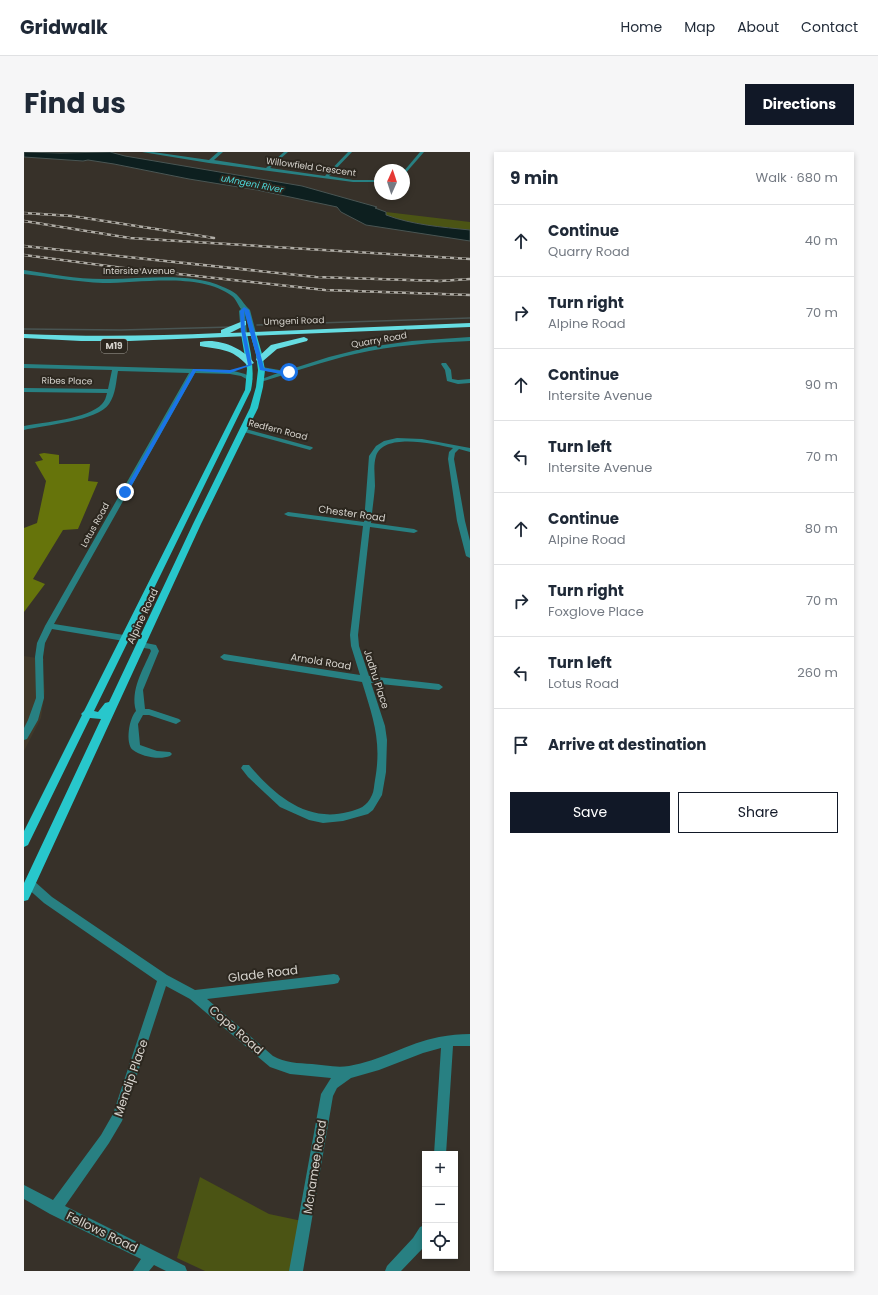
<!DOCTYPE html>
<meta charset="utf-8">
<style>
body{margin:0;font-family:Poppins,sans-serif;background:#f6f6f7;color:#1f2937}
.controls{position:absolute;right:12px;bottom:12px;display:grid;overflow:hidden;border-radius:0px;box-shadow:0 2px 6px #0003}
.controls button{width:36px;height:36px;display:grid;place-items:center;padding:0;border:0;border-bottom:1px solid #e0e1e3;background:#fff;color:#1f2937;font:20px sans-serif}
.compass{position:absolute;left:350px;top:12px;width:36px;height:36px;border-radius:50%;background:#fff;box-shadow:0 2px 6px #0003;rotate:3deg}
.stop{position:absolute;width:12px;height:12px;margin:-9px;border:3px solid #1a73e8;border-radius:50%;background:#fff}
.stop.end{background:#1a73e8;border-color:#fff;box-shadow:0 1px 4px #0008}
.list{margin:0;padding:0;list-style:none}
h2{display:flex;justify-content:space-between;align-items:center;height:52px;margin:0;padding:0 16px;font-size:17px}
h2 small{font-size:13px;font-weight:400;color:#747a83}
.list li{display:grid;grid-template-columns:26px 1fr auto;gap:12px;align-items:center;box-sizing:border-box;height:72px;padding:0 16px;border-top:1px solid #e0e1e3}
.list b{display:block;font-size:15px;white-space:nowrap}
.list p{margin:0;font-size:13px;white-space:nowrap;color:#747a83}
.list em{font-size:13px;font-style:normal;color:#747a83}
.actions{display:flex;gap:8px;padding:12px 16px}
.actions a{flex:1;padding:9px 0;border:1px solid #111827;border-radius:0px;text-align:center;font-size:14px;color:#111827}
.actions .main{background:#111827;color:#fff}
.icon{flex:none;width:22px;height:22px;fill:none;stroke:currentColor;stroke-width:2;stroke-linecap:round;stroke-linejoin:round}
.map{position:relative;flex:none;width:446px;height:1119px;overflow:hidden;border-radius:0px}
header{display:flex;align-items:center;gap:24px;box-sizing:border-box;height:56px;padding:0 20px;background:#fff;border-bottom:1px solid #e0e1e3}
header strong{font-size:19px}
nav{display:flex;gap:22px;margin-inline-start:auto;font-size:14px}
.intro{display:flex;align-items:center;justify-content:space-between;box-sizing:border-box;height:96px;padding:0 24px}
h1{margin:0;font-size:28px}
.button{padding:10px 18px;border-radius:0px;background:#111827;color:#fff;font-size:14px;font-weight:700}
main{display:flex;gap:24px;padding:0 24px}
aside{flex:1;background:#fff;border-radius:0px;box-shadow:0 2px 6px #0003}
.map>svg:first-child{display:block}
</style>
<header>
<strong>Gridwalk</strong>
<nav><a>Home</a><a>Map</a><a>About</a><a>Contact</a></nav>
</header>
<div class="intro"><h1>Find us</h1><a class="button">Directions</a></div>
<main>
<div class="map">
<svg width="446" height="1119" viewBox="0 0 446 1119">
<rect width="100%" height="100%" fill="#373129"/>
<path fill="#41392a" d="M0,504L20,507L18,512L21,539L17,566L0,599Z"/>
<g fill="#4b5414">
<path d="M362,60L446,70V78C417,75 389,73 362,63Z"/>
<path d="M176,1025L245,1062L278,1069L267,1119H181L153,1106Z"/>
</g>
<path fill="#66740b" d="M20,301L35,303V312H66L64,329L74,330L54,377L39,378L9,427L21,432L0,460V376L13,371L22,329L11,310L19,308L15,302Z"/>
<path fill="#0d1f1f" stroke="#495553" d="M0,0L36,1L86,0L101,4L278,34L353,55L351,56L362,60V63C389,73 417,75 446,78V89L342,73L317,60L313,55L233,38L165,27L90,12L64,8L59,9L0,5Z"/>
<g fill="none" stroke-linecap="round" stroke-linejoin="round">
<g stroke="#495553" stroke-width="1.5">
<path d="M233,173L446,166"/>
<path d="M0,177L97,178L207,175"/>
</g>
<g fill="#288082" fill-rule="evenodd">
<path d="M118,0H129L185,8L194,0H199L190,8L242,16L260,0H264L246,16L301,24L324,0H328L305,24L329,28H356V30H329L185,11Z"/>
<path d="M396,0H400L380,23V19Z"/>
<path d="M0,118C26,122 52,127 79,127C116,128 164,119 199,135C204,137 211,140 214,144C219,149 221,154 226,158L232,181L229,183L226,181L221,161L223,182L220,184L217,182L215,159L217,157C214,153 212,147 208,144C176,120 117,131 79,131C53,130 26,125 0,122Z"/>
<path d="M446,185V189C407,191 369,193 331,202C300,209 270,220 240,229L235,228L254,221L236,218L235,217L238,215L261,219L305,205L345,195L388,189Z"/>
<path d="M418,211H422L427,218L428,227L434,228L446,227V231L434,232L423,229L421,218L417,212Z"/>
<path d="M0,212L206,218L221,222L229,227L226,229L217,224L206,222L171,221L30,472L100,483L104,486L100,489L28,477L21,491L19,505L20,546L14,568L3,587L0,588V576L4,568L12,546L11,505L13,491L21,474L165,221L94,219C92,229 92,242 85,252C74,269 20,273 0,278V274C20,270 64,267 78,252C81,249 82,245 83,241L0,240V236L84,237L88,218L0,216Z"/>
<path d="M218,276L288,295L289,296L286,298L216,279V277Z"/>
<path d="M373,286L398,287L446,296V300L435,297L431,301L430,307L441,369L446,389V406L442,404L433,369L424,307L425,300L429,296C411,292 360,280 352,304C349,314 351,324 351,334C350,347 348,359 347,371L390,377L394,379L390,381L346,375L334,483L335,494L345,524L415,532L419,535L415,538L347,531L361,574L363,588L362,620L358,643L349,658L344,662L319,669L299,671L285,668L256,655L224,625L217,616L219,613H225C250,643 283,671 324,660C335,657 343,655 348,643C350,639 350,633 351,628C358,589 349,566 338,530L200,508L196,505L200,502L336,523L327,494L326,483L339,374L264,364L260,362L264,360L340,370L345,304L352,294L360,289Z"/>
<path d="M117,490L132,493L135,499L119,538L121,557H125L155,567L157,569L152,572L125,563H119L114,572L116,593L133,599L146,600L148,602L146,604C136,608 118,605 109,598C101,592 105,566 112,559C106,538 119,518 127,499L126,497L114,495L113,493L114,491Z"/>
<path d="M6,728L10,729L28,745L143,823L171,838L310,822L314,823L316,827L314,831L310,832L183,847L249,904C261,911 274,911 288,912C300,913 312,916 325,914C356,909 384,891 415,885C426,883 436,882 446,882V894H429L422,1002H410L417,896L399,901L355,918L327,926L313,936L309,944L279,1119H265L297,942L307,926L266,922L246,915L166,847L142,834L98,969L85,991L41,1054L161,1114L163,1119H142L130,1113L125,1119H109L117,1107L26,1062L0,1047V1033L29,1048L77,983L89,962L133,829L20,751L2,735L1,732L2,729Z"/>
<path d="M401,1073V1092L399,1096L377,1119H361L363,1114L389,1086L396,1075Z"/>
</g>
<path fill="#28c7cc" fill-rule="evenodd" d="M229,179L232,181L238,202L241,218L239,235L234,256L177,372L6,744L4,748L0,749V731L77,567L66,566L4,693L0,695V679L58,563L57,562L60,559L221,238L223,217L217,182L220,180L223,182C227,201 231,219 227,238L70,559L74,560L81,551L85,550L169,372L226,256L232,235L234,218L232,202L226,181Z"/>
<g fill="#66dde2" fill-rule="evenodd">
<path d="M219,169H222V173L206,181L446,171V175L105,189H57L0,186V182C66,185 131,184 197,181V178Z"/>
<path d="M280,185L284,187L283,189L253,197L239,209H233L232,207L247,193Z"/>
<path d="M176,190C195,186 219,196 230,211L226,213H223C207,196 197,198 176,194Z"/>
</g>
<g stroke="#b0ada6" stroke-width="2.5">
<g id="rail">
<path d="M0,61L48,64L190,86"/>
<path d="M0,69L106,86L446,107"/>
<path d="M0,94L292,125L416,129L446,127"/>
<path d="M0,103L99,116L301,138L446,143"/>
</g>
</g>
<use href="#rail" stroke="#2c271f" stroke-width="1.5" stroke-dasharray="4" stroke-linecap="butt"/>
</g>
<path fill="#1a73e8" d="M220,155L225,158L240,216L257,219L268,217L270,218L257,222L236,218L220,158L221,178L228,213L206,221L172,219L104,340L99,341L169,217L206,218L224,213L217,178L216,159Z"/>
<g text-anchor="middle" stroke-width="4" stroke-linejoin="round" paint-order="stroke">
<g font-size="9" fill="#d5d2cc" stroke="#2c271f">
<text transform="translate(287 15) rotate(8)" y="3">Willowfield Crescent</text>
<text x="115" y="122">Intersite Avenue</text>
<text transform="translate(270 169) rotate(-2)" y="3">Umgeni Road</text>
<text transform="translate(355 188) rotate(-10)" y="3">Quarry Road</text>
<text transform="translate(43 229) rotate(1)" y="3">Ribes Place</text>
<text transform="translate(254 278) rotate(14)" y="3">Redfern Road</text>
<text transform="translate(71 373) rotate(-61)" y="3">Lotus Road</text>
</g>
<g font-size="9" font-style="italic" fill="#4ddbdd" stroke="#2c271f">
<text transform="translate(228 32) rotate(11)" y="3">uMngeni River</text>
</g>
<rect fill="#2c271f" stroke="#a29f98" stroke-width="1" x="77" y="187" width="26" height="14" rx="3"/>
<g font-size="9" font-weight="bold" fill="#d5d2cc">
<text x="90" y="197">M19</text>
</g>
<g font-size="10" fill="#d5d2cc" stroke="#2c271f">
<text transform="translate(328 361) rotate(8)" y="4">Chester Road</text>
<text transform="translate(118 464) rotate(-65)" y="4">Alpine Road</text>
<text transform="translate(297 509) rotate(9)" y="4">Arnold Road</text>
<text transform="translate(353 527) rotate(72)" y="4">Jadhu Place</text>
</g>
<g font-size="12" fill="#d5d2cc" stroke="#2c271f">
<text transform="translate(239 822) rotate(-7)" y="4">Glade Road</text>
<text transform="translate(212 878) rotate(41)" y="4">Cope Road</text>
<text transform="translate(107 926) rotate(-71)" y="4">Mendip Place</text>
<text transform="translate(291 1015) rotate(-81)" y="4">Mcnamee Road</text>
<text transform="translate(78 1080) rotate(26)" y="4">Fellows Road</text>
</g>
</g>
</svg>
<div class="controls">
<button>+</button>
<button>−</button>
<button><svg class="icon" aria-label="locate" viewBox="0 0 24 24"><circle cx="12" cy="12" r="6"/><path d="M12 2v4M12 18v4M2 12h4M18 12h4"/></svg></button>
</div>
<svg class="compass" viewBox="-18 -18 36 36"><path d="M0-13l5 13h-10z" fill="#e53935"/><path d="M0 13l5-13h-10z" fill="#747a83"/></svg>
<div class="stop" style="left:265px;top:220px"></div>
<div class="stop end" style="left:101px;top:340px"></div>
</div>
<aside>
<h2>9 min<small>Walk · 680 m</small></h2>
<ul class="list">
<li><svg class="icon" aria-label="ahead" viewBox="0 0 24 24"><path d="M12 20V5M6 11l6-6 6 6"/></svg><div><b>Continue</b><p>Quarry Road</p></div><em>40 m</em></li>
<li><svg class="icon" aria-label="right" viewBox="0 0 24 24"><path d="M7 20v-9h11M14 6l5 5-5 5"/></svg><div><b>Turn right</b><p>Alpine Road</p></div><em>70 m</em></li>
<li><svg class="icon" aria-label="ahead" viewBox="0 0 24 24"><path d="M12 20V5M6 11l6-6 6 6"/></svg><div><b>Continue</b><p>Intersite Avenue</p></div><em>90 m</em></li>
<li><svg class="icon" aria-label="left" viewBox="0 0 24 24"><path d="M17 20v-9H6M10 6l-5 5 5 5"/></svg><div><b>Turn left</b><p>Intersite Avenue</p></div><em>70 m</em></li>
<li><svg class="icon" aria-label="ahead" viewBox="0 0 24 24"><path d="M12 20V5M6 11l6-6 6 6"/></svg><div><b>Continue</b><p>Alpine Road</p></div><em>80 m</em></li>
<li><svg class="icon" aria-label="right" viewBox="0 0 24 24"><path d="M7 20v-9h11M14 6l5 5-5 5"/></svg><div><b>Turn right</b><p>Foxglove Place</p></div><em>70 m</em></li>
<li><svg class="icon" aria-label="left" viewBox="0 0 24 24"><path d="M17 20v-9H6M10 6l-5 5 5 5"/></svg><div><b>Turn left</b><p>Lotus Road</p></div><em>260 m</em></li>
<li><svg class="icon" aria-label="arrive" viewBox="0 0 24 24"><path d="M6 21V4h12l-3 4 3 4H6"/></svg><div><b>Arrive at destination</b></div></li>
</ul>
<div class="actions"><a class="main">Save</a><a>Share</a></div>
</aside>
</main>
